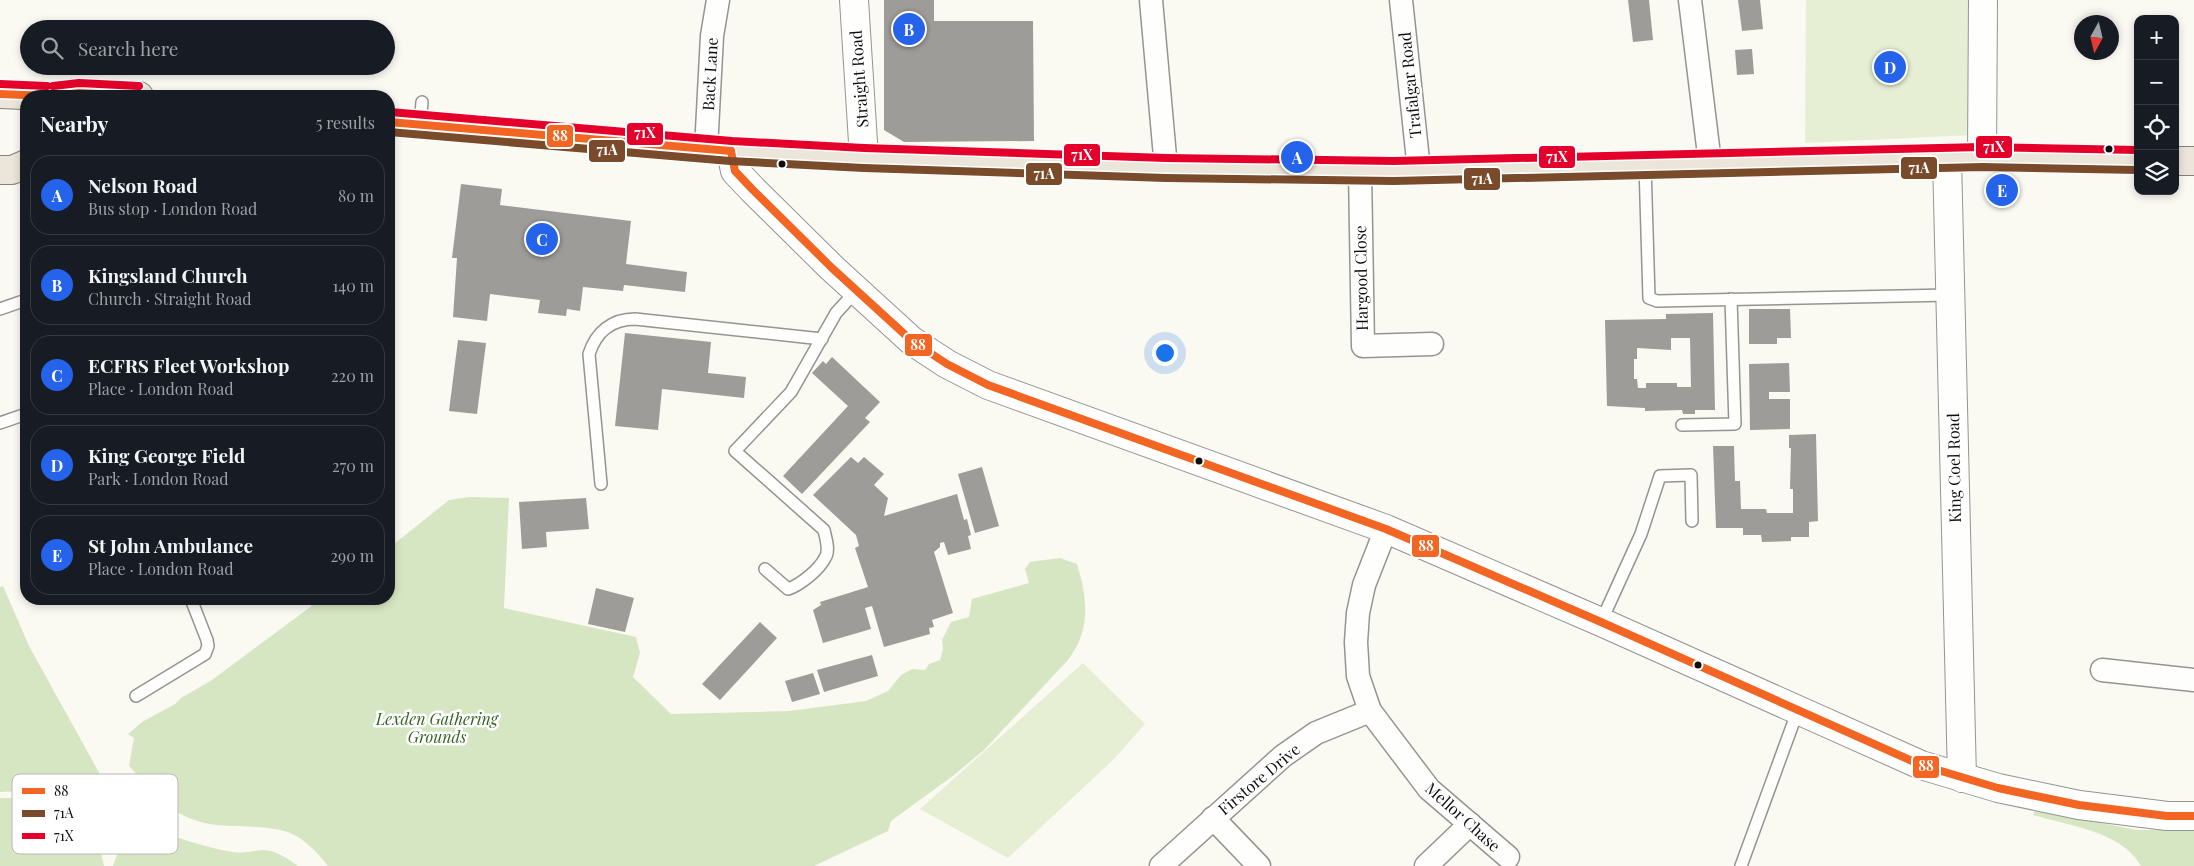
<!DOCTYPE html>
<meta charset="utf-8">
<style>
body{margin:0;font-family:"Playfair Display",serif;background:#242831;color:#f1f3f6}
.controls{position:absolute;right:15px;top:15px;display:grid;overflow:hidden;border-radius:10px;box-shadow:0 2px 8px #0003}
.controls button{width:45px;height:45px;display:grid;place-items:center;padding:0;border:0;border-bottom:1px solid #363941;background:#171b24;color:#f1f3f6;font:25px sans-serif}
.compass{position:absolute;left:2074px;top:15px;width:45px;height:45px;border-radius:50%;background:#171b24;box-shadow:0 2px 8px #0003;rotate:188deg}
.you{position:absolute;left:1164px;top:352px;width:18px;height:18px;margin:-12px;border:4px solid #fff;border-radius:50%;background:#1a73e8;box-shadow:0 0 0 8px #1a73e833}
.badge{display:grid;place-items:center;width:32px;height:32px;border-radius:50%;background:#2563eb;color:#fff;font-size:16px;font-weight:700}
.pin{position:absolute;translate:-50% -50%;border:2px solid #fff;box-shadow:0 1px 5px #0006}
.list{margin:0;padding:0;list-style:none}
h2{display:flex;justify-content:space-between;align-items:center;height:65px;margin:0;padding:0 20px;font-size:21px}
h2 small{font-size:16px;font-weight:400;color:#9ea1a6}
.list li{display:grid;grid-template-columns:32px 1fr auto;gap:15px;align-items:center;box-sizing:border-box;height:80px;margin:0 10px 10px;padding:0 10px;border:1px solid #363941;border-radius:20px}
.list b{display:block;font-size:19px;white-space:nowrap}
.list p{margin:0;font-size:16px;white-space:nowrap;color:#9ea1a6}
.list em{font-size:16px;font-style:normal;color:#9ea1a6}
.icon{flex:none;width:28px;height:28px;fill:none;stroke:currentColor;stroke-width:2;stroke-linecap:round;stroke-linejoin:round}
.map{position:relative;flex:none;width:2194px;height:866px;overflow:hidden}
.search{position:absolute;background:#171b24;box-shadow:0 2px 8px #0003;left:20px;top:20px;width:375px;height:55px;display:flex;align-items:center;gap:12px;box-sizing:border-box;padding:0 18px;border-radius:28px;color:#9ea1a6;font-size:19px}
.panel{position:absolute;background:#171b24;box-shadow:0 2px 8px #0003;left:20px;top:90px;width:375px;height:515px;border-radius:20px}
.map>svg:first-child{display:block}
</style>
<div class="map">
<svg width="2194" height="866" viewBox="0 0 2194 866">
<rect width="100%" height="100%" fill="#faf9f2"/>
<g fill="#e6efd4">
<path d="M1806,0H1978L1973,135L1805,143Z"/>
<path d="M1083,663L1145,724L1114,759L1008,858L920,809Z"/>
</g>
<g fill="#d7e6c2">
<path d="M469,497L509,498L504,608L636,637L640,653L633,677L671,714L789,711L866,701L888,691L901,675L912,669L925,670L929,664L940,660L943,649L942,640L951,622L969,617L972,599L1029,583L1025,569L1030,562L1060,558L1077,564C1088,600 1091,631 1067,661L984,750L954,775L891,821L888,831L814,866H328C316,851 301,834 280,830C250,823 219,831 189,818C159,805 151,789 129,766L134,738L128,734L142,722L175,704L181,698L212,680L321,599H389V548L449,500Z"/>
<path d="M3,586L29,646L107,787L126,813C117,817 120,818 115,824C108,833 92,830 83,828L21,791L0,792V587Z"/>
<path d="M0,798H17L95,844L100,848L104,866H0Z"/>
<path d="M2035,810L2137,830H2194V866H2141C2123,832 2067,825 2033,815Z"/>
<path d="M132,821C164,833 198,846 232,852C243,854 252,851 263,850C276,850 288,859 298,866H113L125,832Z"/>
</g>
<g fill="#9e9c98" fill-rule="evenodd">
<path d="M884,0H934V21H1033L1034,141L904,142L884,130Z"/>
<path d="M1628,0H1649L1653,40L1633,42Z"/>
<path d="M1738,0H1760L1763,29L1742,31Z"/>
<path d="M1752,49L1754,74L1737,75L1735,50Z"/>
<path d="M1996,177H2008L2007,203L1996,202Z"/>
<path d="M461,184L502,189L500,205L631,221L626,264L687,272L685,292L624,285L623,291L583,287L580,311L567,309L566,316L538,313L540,300L490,294L487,321L453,317L457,258H452Z"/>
<path d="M1749,309H1790L1791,338H1777V344H1749Z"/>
<path d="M1713,313L1715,410H1695V414H1683L1682,410L1645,411V408L1607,406L1605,320L1666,319V314ZM1671,338H1690L1691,387H1677V383H1646V388H1638L1637,379H1634V359H1637V348L1671,350Z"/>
<path d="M625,333L711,342L708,373L746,377L744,398L662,389L658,430L615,426Z"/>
<path d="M458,340L486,343L477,414L449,411Z"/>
<path d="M832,357L880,402L865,418L870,422L802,494L783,476L848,406L812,373L823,361L826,364Z"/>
<path d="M1789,363L1790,392H1769V399H1790V429L1750,430L1749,364Z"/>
<path d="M1816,434L1818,521L1809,522V537H1791V541L1762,542L1761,535H1743V528H1716L1713,446H1734L1735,481H1740L1741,509H1766L1767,513H1793V489H1790L1791,448H1789V435Z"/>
<path d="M851,457L858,463L864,457L884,474L874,485L888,498L884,516L957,494L964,520L967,519L971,535L968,536L971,549L948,555L944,542L940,543V547L934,552L953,613L932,620L934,627L929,628L930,634L884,647L872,606L865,608L871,629L823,643L813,610L821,605L820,602L868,587L855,548L859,546L856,535L813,495Z"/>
<path d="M982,467L999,526L975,533L958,474Z"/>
<path d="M586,498L589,529L546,532L547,547L522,549L519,502Z"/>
<path d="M596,588L634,598L625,632L588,624Z"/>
<path d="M760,622L777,638L720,700L702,684Z"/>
<path d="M872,655L878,676L824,692L817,670Z"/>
<path d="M813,673L820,694L792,702L785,681Z"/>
</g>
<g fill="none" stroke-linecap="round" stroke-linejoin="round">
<g stroke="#949491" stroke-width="14">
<g id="service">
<path d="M420,125L422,102"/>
<path d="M1645,165L1649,298L1657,301L1950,295"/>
<path d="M0,309L26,300"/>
<path d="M0,423L26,414"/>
<path d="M1682,425L1735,424L1731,299"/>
<path d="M601,484L589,354C596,332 612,319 635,319L822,339"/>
<path d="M765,569L788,589C800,585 819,570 825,558C830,551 826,539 824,530L735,451L791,392L836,313L857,290"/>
<path d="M1601,622L1641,534L1660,476L1691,475L1692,521"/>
<path d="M136,696L205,654L208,646L207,640L191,599"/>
<path d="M1741,866L1798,710"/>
</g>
</g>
<g stroke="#949491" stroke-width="25">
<g id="minor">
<path d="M1151,0L1166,168"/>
<path d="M1401,0L1419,170"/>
<path d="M1690,0L1710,163"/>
<path d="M706,149L712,36L718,0"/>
<path d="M1360,171L1363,346L1432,344"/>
<path d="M1386,529L1364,585L1358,613L1356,642L1358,676L1370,711L1429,789L1508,857"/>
<path d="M2102,670L2194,680"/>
<path d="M1213,818L1259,866"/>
<path d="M1161,866L1283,756L1316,733L1370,711"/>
<path d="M1426,866L1470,824"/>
</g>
</g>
<g stroke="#949491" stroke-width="30">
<g id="tertiary">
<path d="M854,0L864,158"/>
<path d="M731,151L735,171L753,190L832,268L912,341L947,364L988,385L1386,529L1601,622L1921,765L1998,788L2079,805L2167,816H2194"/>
<path d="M1982,157L1983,0"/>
<path d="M1947,158L1962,778"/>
</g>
</g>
<g stroke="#82817e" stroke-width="30">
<g id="primary">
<path d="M0,94L47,96"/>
<path d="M54,96L79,93L139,96"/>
<path d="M389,122L731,151L864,158L1166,168L1394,171L1982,157L2138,160"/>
<path d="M2175,161H2194"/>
<path d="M0,170H12L26,164"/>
</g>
</g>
<use href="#service" stroke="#fefefd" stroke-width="11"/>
<use href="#minor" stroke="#fefefd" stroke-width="22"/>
<use href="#tertiary" stroke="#fefefd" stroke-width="28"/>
<use href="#primary" stroke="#ebe5da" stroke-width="28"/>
<g stroke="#fff" stroke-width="11">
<g id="bus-1">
<path d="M0,94L47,96"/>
<path d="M54,96L79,93L139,96"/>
<path d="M389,122L731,151"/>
<path d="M731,151L735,171L753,190L832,268L912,341L947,364L988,385L1386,529L1601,622L1921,765L1998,788L2079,805L2167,816H2194"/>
</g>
</g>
<g stroke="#fff" stroke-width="11">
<path id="bus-2" d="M389,132L730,161L864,168L1166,178L1394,181L1982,167L2138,170"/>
</g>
<g stroke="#fff" stroke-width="11">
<g id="bus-3">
<path d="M0,84L47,86"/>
<path d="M53,86L79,83L139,86"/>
<path d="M390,112L732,141L864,148L1166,158L1394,161L1982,147L2138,150"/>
</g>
</g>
<use href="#bus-1" stroke="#f26522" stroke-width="8"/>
<use href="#bus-2" stroke="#7a4b2a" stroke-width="8"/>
<use href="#bus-3" stroke="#e4002b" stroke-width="8"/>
</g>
<g fill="#0e0e0e" stroke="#fff" stroke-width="2">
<circle cx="2109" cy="149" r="4.5"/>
<circle cx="782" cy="164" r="4.5"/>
<circle cx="1199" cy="461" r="4.5"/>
<circle cx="1698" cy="665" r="4.5"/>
</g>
<g text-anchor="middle" stroke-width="5" stroke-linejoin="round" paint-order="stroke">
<g font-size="16" fill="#0e0e0e" stroke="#fff">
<text transform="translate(710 74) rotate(-87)" y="6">Back Lane</text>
<text transform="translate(859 79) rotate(-94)" y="6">Straight Road</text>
<text transform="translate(1410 85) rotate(-96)" y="6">Trafalgar Road</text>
<text transform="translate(1361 278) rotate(-91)" y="6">Hargood Close</text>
<text transform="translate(1954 468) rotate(-91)" y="6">King Coel Road</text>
<text transform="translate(1259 779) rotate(-40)" y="6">Firstore Drive</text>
<text transform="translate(1463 817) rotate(42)" y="6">Mellor Chase</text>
</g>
<g font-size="16" font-style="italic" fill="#346222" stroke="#fff">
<text x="437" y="725">Lexden Gathering<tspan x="437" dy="18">Grounds</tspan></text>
</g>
</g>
<rect x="12" y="774" width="166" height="80" rx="8" fill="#fff" stroke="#b7b7b7" stroke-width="1"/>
<rect x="22" y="788" width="23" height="6" fill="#f26522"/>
<rect x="22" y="810" width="23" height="7" fill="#7a4b2a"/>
<rect x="22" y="833" width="23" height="6" fill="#e4002b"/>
<g font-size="14" fill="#0e0e0e">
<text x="54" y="796">88</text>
<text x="54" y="818">71A</text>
<text x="54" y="841">71X</text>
</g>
<g stroke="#fff" stroke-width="2">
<rect x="626" y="122" width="38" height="24" rx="5" fill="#e4002b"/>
<rect x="546" y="124" width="28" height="24" rx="5" fill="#f26522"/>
<rect x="1975" y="135" width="38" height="24" rx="5" fill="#e4002b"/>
<rect x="588" y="139" width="38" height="24" rx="5" fill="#7a4b2a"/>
<rect x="1063" y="143" width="38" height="24" rx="5" fill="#e4002b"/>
<rect x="1538" y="145" width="38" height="24" rx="5" fill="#e4002b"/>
<rect x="1900" y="156" width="38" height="24" rx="5" fill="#7a4b2a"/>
<rect x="1025" y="162" width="38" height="24" rx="5" fill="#7a4b2a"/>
<rect x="1463" y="167" width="38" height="24" rx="5" fill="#7a4b2a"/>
<rect x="904" y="333" width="29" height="24" rx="5" fill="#f26522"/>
<rect x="1411" y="534" width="29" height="24" rx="5" fill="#f26522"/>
<rect x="1912" y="755" width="28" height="24" rx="5" fill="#f26522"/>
</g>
<g font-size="14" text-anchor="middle" font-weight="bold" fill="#fff">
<text x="645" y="138">71X</text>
<text x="560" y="141">88</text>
<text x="1994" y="152">71X</text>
<text x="607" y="155">71A</text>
<text x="1082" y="160">71X</text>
<text x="1557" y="162">71X</text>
<text x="1919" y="173">71A</text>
<text x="1044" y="179">71A</text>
<text x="1482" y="184">71A</text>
<text x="918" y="350">88</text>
<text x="1426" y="551">88</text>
<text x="1926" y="771">88</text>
</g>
</svg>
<div class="controls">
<button>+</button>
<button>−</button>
<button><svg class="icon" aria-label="locate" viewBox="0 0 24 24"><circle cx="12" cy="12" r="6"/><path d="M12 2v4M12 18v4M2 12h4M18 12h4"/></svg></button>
<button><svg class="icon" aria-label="layers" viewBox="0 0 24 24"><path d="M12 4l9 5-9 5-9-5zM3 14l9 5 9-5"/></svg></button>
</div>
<svg class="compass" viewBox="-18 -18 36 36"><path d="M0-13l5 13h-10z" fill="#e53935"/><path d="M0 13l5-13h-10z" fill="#9ea1a6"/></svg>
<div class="you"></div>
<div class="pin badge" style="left:1297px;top:157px">A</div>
<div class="pin badge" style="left:909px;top:29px">B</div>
<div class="pin badge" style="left:542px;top:239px">C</div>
<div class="pin badge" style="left:1890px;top:67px">D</div>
<div class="pin badge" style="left:2002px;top:190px">E</div>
<div class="search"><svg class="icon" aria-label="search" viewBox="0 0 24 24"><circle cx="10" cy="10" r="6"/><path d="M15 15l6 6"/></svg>Search here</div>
<section class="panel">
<h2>Nearby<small>5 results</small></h2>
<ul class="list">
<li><span class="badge">A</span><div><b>Nelson Road</b><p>Bus stop · London Road</p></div><em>80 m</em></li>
<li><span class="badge">B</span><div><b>Kingsland Church</b><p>Church · Straight Road</p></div><em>140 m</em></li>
<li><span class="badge">C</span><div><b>ECFRS Fleet Workshop</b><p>Place · London Road</p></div><em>220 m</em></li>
<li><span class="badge">D</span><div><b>King George Field</b><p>Park · London Road</p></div><em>270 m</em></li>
<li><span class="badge">E</span><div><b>St John Ambulance</b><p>Place · London Road</p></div><em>290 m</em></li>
</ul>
</section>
</div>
